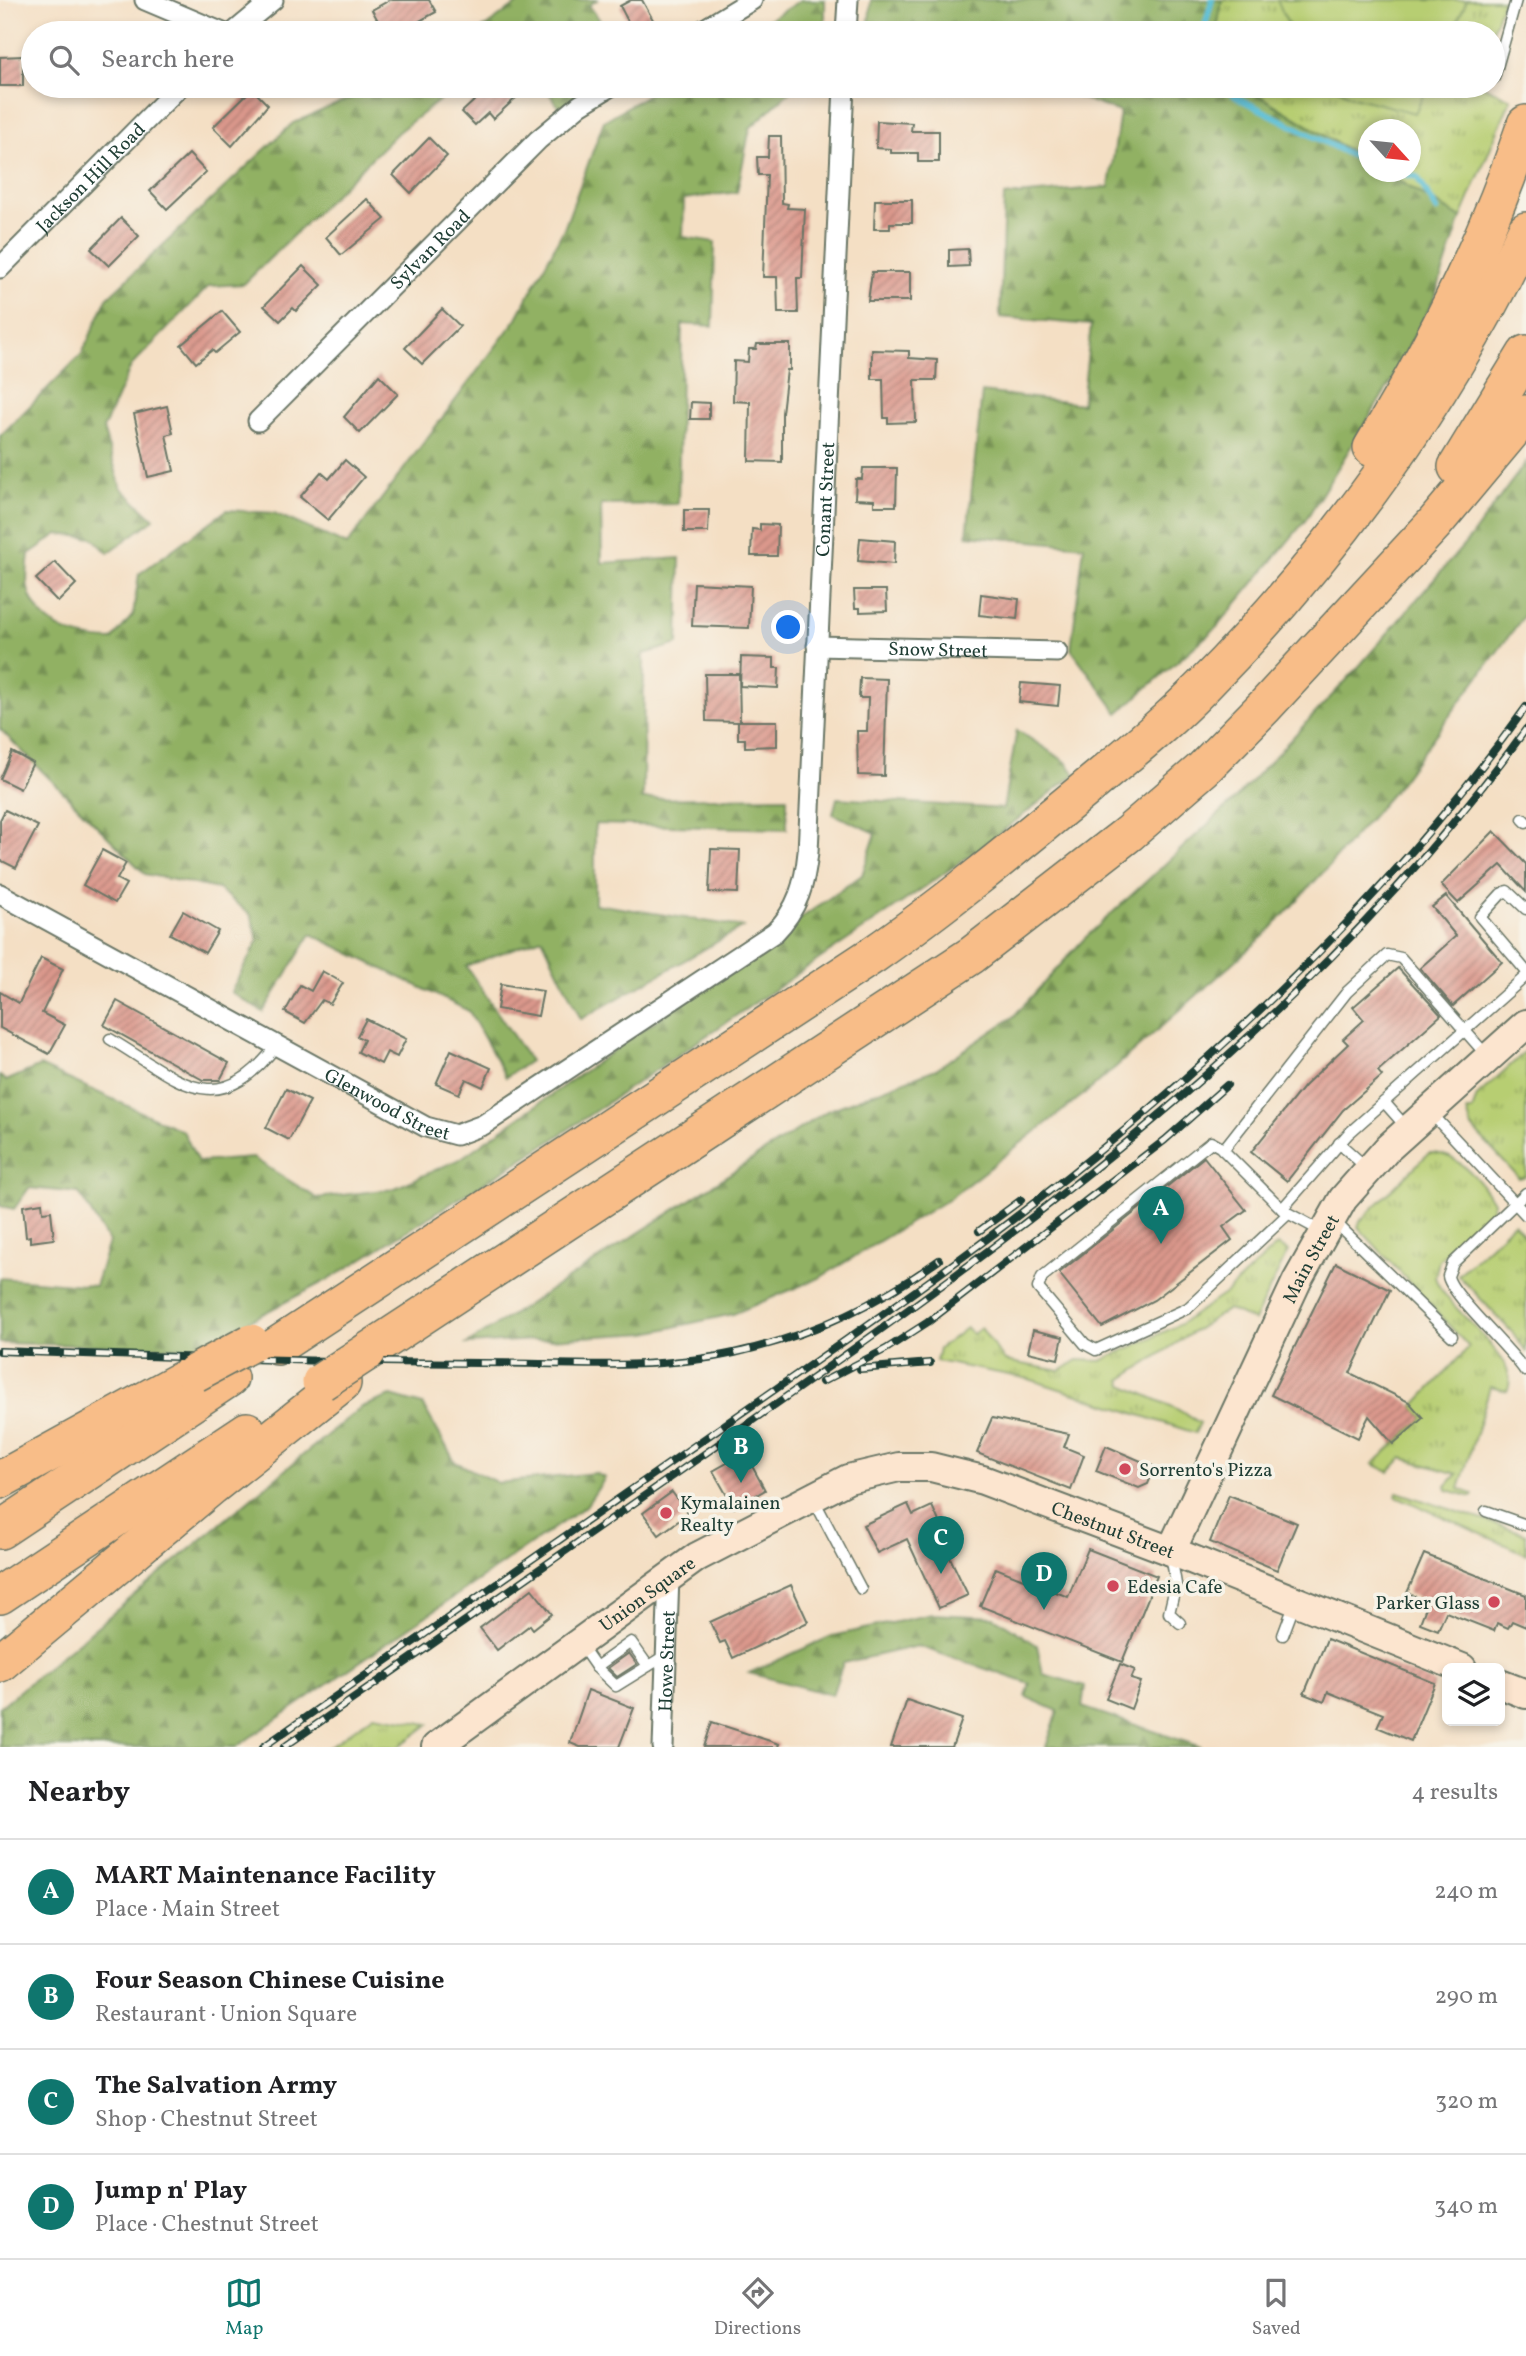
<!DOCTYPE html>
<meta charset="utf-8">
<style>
body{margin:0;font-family:Vollkorn,serif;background:#f6f6f6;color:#202124}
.controls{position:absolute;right:21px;bottom:21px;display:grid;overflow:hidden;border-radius:10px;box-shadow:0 4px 10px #0003}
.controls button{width:63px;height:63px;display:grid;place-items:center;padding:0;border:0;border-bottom:2px solid #e0e0e0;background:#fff;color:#202124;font:35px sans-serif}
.compass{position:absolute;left:1358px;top:119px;width:63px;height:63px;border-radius:50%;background:#fff;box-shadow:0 4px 10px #0003;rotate:117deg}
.you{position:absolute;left:789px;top:628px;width:24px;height:24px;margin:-18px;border:5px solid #fff;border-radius:50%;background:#1a73e8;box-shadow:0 0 0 10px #1a73e833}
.badge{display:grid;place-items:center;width:46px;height:46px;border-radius:50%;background:#0f766e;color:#fff;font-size:23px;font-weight:700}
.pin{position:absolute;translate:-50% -58px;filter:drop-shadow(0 2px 4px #0008)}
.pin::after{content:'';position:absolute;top:37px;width:24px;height:21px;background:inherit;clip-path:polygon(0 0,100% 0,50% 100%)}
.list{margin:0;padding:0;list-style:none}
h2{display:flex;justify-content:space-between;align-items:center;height:91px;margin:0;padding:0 28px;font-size:30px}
h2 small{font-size:23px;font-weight:400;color:#757577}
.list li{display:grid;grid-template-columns:46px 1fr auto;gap:21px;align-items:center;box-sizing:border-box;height:105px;padding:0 28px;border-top:2px solid #e0e0e0}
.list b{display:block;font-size:26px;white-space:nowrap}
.list p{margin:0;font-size:23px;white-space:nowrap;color:#757577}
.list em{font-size:23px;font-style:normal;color:#757577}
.icon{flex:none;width:38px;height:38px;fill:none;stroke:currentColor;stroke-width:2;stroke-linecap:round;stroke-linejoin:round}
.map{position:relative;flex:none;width:1526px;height:1747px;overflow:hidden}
.search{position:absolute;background:#fff;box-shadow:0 4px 10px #0003;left:21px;right:21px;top:21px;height:77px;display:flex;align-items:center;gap:18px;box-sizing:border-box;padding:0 24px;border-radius:38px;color:#757577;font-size:26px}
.sheet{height:511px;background:#fff}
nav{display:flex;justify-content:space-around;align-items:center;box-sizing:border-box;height:98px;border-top:2px solid #e0e0e0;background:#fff;font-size:19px;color:#757577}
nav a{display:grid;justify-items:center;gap:4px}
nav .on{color:#0f766e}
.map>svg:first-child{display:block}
</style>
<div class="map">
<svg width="1526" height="1747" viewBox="0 0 1526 1747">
<defs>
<pattern id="grass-tufts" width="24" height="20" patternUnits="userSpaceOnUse" patternTransform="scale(1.75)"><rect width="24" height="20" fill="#b7ce72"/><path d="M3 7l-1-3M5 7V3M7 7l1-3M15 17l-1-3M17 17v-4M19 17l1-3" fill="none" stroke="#94a85e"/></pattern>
<pattern id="forest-firs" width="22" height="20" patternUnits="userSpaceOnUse" patternTransform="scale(1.75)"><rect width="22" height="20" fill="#91b164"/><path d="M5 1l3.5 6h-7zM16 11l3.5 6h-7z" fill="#769153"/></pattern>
<pattern id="building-hatch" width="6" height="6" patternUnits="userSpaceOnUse" patternTransform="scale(1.75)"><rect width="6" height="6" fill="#db988c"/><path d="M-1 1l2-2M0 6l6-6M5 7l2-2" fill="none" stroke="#b17d73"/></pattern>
</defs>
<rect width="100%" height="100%" fill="#f7f3e8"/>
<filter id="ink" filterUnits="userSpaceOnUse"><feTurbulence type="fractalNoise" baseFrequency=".0143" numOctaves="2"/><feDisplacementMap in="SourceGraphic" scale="14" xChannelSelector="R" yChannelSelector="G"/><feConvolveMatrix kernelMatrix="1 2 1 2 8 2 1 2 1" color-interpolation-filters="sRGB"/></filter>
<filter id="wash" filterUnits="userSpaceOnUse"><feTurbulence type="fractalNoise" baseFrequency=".00686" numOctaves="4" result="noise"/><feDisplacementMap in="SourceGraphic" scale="28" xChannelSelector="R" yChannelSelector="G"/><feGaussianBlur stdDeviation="1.57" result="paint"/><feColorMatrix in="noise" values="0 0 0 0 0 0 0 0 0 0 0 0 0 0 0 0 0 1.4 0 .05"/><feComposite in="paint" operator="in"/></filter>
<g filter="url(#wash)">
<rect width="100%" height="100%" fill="#f4dfc4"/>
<g fill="url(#grass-tufts)" stroke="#6b8653" stroke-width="2">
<path d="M1222 0H1503L1492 33H1216Z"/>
<path d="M1244 86H1484L1511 99 1461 218 1385 172H1410V130H1368V162Z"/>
<path d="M1526 1051V1176L1519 1178 1472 1128 1467 1111H1472L1477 1096Z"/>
<path d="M1429 1153C1456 1151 1480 1179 1493 1202L1492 1210 1439 1260 1435 1277C1444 1309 1525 1359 1507 1391L1490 1387 1459 1489 1473 1494 1472 1497 1447 1490 1446 1486 1457 1474 1402 1458 1389 1472 1373 1464 1423 1418 1413 1407 1469 1347 1358 1227 1360 1221Z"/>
<path d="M1514 1223 1526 1237V1351L1512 1332 1458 1275Z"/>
<path d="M1277 1245 1288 1251 1254 1321 1228 1309 1121 1380 1123 1385 1175 1408 1200 1423 1195 1433 1029 1379 936 1361 939 1349 966 1328 973 1334 981 1328 1005 1361 1060 1371 1078 1360 1101 1361 1179 1325 1226 1293Z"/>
<path d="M1397 1492 1526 1534V1554L1396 1496Z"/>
<path d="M374 1715 429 1724 398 1747H329Z"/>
</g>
<g fill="url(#forest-firs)" stroke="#58774c" stroke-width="2">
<path d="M523 0H597L589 5 609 33H476Z"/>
<path d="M801 0H825V33H747Z"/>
<path d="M871 0H1222L1216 33H901L869 22Z"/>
<path d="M378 86H458L398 132 244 284 209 286 131 366 103 429 121 488 154 519 108 553 93 538 58 534 29 554C28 565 25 582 29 592 41 629 77 639 112 640L133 615 139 574 227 510 274 513 347 545 517 318 564 229 604 121 662 86H796L750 128 737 192 684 199 683 237 715 242 713 326 682 324 678 504 601 505 602 563 680 558 678 644 644 654 643 799 787 797V829L595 824V904L743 927 581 1019 542 938 466 966 530 1061 506 1077 469 1011 311 934 263 1012 231 992 258 941 251 915 218 889 145 874 0 729V436L82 354 107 298 293 123Z"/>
<path d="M544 86H591L560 109Z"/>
<path d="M1047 86H1244L1368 163V172H1382L1461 218 1434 299 1391 382 1305 521 1217 627 1118 713 1071 649 1084 546 967 535 982 392 1082 404 1091 325 1000 317 1004 196 1109 187 1120 112Z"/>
<path d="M1526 462V613L1392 793 1327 868 1267 933 1092 1088 950 1198 819 1278 733 1314 647 1333 467 1344 827 1111 936 1069 1013 1017 1084 939 1232 802 1355 671 1470 538Z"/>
<path d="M1017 730 1066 762 1075 774 985 845 877 920 551 1141 333 1277 198 1348 0 1343V1278L95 1286 109 1242 79 1193 29 1188 14 1209 0 1206V1076L6 1081 40 1066 183 1131 198 1162 253 1158 317 1198 393 1189 460 1159 862 875 876 833 833 814 837 798 1003 809Z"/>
<path d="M391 1396 423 1405 455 1462 498 1483 595 1473 605 1478 586 1506 236 1747H0V1707L332 1431 362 1407Z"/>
<path d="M932 1614 994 1617 1037 1645 1043 1674 1085 1686 1082 1707 1201 1747H1046L1058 1711 1026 1697 1030 1684 918 1646 843 1663 832 1695 749 1673 832 1636Z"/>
</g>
<g fill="#b7ce72" stroke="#6b8653" stroke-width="2">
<path d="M1277 0H1467L1452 33H1292Z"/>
<path d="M1334 86H1428L1415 113 1353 97Z"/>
</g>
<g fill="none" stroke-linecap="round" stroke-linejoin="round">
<g stroke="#58bed6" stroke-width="6">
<path d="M1203 33 1212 0"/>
<path d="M1223 86 1236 97 1368 164"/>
<path d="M1393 172 1417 177 1437 210"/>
</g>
</g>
<g id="blocks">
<g fill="url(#building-hatch)">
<path d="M390 0H429L436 12 398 33H385L372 10Z"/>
<path d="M631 0H642L657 27 645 33H634L620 6Z"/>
<path d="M23 56V86H0V57Z"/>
<path d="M490 86H510L519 95 493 119 488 113 475 125 462 112Z"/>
<path d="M252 89 268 105 232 146 213 127Z"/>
<path d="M877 121 912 123 911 131H939V162H918V153H891V149L876 148Z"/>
<path d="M769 136H781L782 203 788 204 787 208 805 209 802 278H797L798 313H778L777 277H763L767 175H758L757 157H768Z"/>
<path d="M429 138 447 156 411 193 393 175Z"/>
<path d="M189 154 206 172 167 209 150 191Z"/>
<path d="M367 199 385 219 341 255 326 237Z"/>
<path d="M875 200H912V223H890V229H874Z"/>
<path d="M121 218 139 236 109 266 91 249Z"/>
<path d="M968 249 969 266 949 267V250Z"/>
<path d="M303 266 322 285 296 311 293 308 280 321 264 306Z"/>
<path d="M872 272H910V301H868Z"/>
<path d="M442 309 460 326 422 364 405 348Z"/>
<path d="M222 311 240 332 215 353 212 350 196 363 181 345Z"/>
<path d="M757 344H790V370H787L782 413V462L749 461 750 402 733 401 734 361 748 362 749 349H756Z"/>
<path d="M872 350 909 351V358L937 360 936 380H915L916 422 888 423V418H884L883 379H872Z"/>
<path d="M379 375 398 394 360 433 344 417Z"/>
<path d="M691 402 709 403V419H690Z"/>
<path d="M167 406 173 433 166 435 174 471 148 477 134 414Z"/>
<path d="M345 460 364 477 328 520 300 497 321 472 329 479Z"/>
<path d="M863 468H897L896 506H874V500L855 499 856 479H862Z"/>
<path d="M684 510H709L708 532H684Z"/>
<path d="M760 524 778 525 777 556H751L752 529 760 530Z"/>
<path d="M860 538 895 541 894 564 858 561Z"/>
<path d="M55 562 76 584 58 602 36 579Z"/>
<path d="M694 583 751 586 749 628 692 626Z"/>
<path d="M854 590H886L887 611 860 612V608H855Z"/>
<path d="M981 594 1019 599 1017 619 979 615Z"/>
<path d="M741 657 774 658V668H779L778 688 740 686Z"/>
<path d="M705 674H739L740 721H777V746L745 747V739H738V722L706 721Z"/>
<path d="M860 678 887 679 884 776 858 775 857 731H867L868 698H859Z"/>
<path d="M1021 683 1060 686 1058 706 1019 702Z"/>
<path d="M12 752 33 763 20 789 0 779Z"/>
<path d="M5 810 38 826 16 868 0 860V820Z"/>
<path d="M1494 831 1526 864V892L1501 865 1458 903 1441 885Z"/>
<path d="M711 849 740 850 738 893 709 892Z"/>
<path d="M102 850 126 863 117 879 126 884 115 903 83 885Z"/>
<path d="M1446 896 1502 962 1453 1006 1420 968 1456 936 1432 907Z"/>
<path d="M183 911 218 931 205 953 170 934Z"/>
<path d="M41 958 63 969 42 1013 65 1025 49 1054 0 1028V992L19 1003Z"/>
<path d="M1398 968 1441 1015 1378 1071 1382 1076 1343 1110 1287 1181 1251 1152 1304 1086 1348 1044 1343 1039 1364 1020 1353 1007Z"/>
<path d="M322 971 343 983 330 1004 322 1000 305 1023 285 1012 300 985 311 991Z"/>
<path d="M501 984 543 991 538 1016 497 1009Z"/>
<path d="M117 1001 229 1063 220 1080H203L104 1025Z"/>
<path d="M366 1019 406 1039 397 1057 387 1052 381 1064 358 1052 364 1040 357 1036Z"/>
<path d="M451 1050 491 1068 483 1087 466 1079 459 1094 436 1084Z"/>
<path d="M286 1089 310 1101 289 1140 266 1128Z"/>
<path d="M1204 1157 1246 1210 1223 1227 1232 1240 1154 1300 1102 1327 1059 1273Z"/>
<path d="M42 1203 43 1212 51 1211 54 1239 30 1242V1236L26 1237 23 1206Z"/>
<path d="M1336 1263 1390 1290 1350 1373 1409 1402 1423 1418 1393 1444 1369 1416 1358 1438 1271 1395Z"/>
<path d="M1033 1330 1063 1337 1058 1359 1028 1352Z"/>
<path d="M992 1418 1069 1434 1064 1447 1084 1455 1071 1490 977 1453Z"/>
<path d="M1106 1446 1155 1467 1148 1484 1139 1488 1096 1471Z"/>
<path d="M745 1453 765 1490 734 1508 713 1471Z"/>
<path d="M672 1492 688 1514 659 1535 643 1513Z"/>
<path d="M1229 1495 1297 1523 1277 1570 1210 1542Z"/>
<path d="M908 1504 913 1515 932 1506 947 1539 942 1541 968 1595 939 1608 907 1539 877 1553 863 1525Z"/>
<path d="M1088 1549 1157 1576 1122 1662 980 1606 996 1568 1068 1597Z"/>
<path d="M1424 1554 1526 1595V1627L1512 1621 1508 1628 1497 1623 1494 1631 1446 1612 1438 1630 1420 1623 1428 1602 1407 1593Z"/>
<path d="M791 1585 808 1622 733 1658 725 1641 720 1643 710 1622Z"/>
<path d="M532 1589 552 1614 533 1629 530 1625 497 1650 480 1628Z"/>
<path d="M1327 1639 1435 1683 1411 1741 1377 1727 1383 1714 1328 1692 1324 1702 1304 1694Z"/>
<path d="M629 1653 637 1664 617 1677 608 1668Z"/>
<path d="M1120 1664 1135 1670 1131 1679 1141 1682 1131 1709 1106 1699Z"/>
<path d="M588 1690 634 1708 619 1747H580L570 1743Z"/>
<path d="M907 1700 962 1719 952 1747H891Z"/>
<path d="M712 1722 779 1744 778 1747H704Z"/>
</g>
</g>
</g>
<g filter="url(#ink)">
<use href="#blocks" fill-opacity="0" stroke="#6a7666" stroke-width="2"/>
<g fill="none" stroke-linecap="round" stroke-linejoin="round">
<defs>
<g id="lane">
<path d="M1494 78 1516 0"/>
<path d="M1523 819 1526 822"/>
<path d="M1526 909 1507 891 1501 894 1480 917 1526 971"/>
<path d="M110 1039C178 1079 215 1125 277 1045"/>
<path d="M1384 1102 1407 1128"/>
<path d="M1431 1113 1526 1215"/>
<path d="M1339 1143 1367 1168"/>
<path d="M1223 1150 1347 992 1387 955 1401 958 1488 1057"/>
<path d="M1282 1209 1348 1134 1526 976"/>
<path d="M1288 1214 1188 1308 1096 1350 1085 1344 1038 1288 1042 1277 1211 1142 1220 1147 1284 1211 1323 1232"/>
<path d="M1334 1221 1452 1336"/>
<path d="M1525 1371C1511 1349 1450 1294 1448 1276L1453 1263 1526 1193"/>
<path d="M814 1500 861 1589"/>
<path d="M1486 1511 1526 1525"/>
<path d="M1171 1555 1176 1584 1169 1613 1180 1623"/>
<path d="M1283 1635 1295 1603"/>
<path d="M580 1644 596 1667 616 1686 666 1655"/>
<path d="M596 1667 631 1642 648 1666"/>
</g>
<g id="street">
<path d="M145 0 223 33"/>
<path d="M233 33 273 0"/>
<path d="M698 33 752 0"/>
<path d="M846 33 848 0"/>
<path id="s1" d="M0 268 180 86"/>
<path id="s2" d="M258 421 538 140 580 105 611 86"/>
<path id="s3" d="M817 646 1057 652"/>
<path id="s4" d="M0 894 426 1127 456 1135 483 1125 775 932C798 909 805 883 808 852L844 86"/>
<path id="s5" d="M663 1747 669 1576"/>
</g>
<g id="secondary">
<path id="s6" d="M1171 1551 1297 1281 1343 1199 1388 1148 1526 1024"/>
<path d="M1500 1684 1526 1694"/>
<path id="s7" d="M436 1747 697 1557 848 1479 899 1467H931L983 1480 1171 1551 1462 1668"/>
</g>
<g id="highway">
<path d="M1372 448C1434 346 1488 237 1526 124"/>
<path d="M1457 467 1526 354"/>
<path d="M277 1346 873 955C946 904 1014 848 1082 792 1123 758 1165 725 1202 687 1333 555 1446 399 1526 231"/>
<path d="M367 1352 972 955 1128 834 1203 769 1265 706 1434 524 1526 414"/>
<path d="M0 1480 195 1373"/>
<path d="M0 1530 229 1378"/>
<path d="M0 1595 247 1431"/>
<path d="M0 1663 212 1486 342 1383"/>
</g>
</defs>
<use href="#lane" stroke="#6a7666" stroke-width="13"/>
<use href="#street" stroke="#6a7666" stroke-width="23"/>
<use href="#secondary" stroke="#6a7666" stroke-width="32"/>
<use href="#highway" stroke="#6a7666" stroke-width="40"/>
<use href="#lane" stroke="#fff" stroke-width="10"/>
<use href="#street" stroke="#fff" stroke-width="19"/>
<use href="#secondary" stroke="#fce5cf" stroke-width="28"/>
<use href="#highway" stroke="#f8bd88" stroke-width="37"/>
<defs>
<g id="rail">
<path d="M979 1231 1021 1200"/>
<path d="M0 1351C160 1357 320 1362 481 1363 564 1363 652 1371 734 1353 807 1337 878 1304 939 1260"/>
<path d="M860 1369 930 1363"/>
<path d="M822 1382 886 1349 928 1322 1165 1140 1227 1085"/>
<path d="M263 1747C421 1637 579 1526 737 1416 838 1345 942 1275 1039 1199 1222 1057 1391 896 1526 707"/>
<path d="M284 1747C444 1636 604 1524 763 1413 1048 1213 1319 1014 1526 729"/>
</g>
</defs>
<use href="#rail" stroke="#1f3d34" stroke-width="8"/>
<use href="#rail" stroke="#f7f3e8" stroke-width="5" stroke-dasharray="16" stroke-linecap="butt"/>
<defs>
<g id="highway-bridge">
<path d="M195 1373 251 1343"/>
<path d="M321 1382 367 1352"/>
</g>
</defs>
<use href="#highway-bridge" stroke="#6a7666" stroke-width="40" stroke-linecap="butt"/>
<use href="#highway-bridge" stroke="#f8bd88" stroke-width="37"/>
</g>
</g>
<g fill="#d1495b" stroke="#f7f3e8" stroke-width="2.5">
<circle cx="1125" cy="1469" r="7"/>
<circle cx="666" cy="1513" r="7"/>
<circle cx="1113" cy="1586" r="7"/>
<circle cx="1494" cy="1602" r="7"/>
</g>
<g text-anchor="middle" stroke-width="7" stroke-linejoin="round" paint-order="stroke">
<g font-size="19" fill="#1f3d34" stroke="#f7f3e8">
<text dy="7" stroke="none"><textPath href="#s1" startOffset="128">Jackson Hill Road</textPath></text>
<text dy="7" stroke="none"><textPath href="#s2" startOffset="243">Sylvan Road</textPath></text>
<text dy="7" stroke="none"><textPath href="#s4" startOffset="1337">Conant Street</textPath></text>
<text dy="7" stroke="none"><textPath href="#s3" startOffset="121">Snow Street</textPath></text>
<text dy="7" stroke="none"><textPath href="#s4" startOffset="441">Glenwood Street</textPath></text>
<text dy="7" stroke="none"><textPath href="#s6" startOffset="324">Main Street</textPath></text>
<text dy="7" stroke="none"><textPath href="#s7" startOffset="770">Chestnut Street</textPath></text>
<text dy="7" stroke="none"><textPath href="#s7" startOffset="261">Union Square</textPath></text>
<text dy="7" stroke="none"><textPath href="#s5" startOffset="86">Howe Street</textPath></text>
</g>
<g font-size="19" fill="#1f3d34" stroke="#f7f3e8" text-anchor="start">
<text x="1139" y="1476">Sorrento's Pizza</text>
<text x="680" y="1509">Kymalainen<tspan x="680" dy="22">Realty</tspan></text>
<text x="1127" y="1593">Edesia Cafe</text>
<text x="1480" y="1609" text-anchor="end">Parker Glass</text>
</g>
</g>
</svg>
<div class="controls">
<button><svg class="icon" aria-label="layers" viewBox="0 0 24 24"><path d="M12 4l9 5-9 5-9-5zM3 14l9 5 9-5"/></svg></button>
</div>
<svg class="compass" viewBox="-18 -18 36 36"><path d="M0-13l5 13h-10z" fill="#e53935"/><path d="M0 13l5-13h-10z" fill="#757577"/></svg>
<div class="you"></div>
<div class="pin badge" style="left:1161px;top:1244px">A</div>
<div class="pin badge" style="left:741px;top:1483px">B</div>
<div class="pin badge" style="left:941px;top:1574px">C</div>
<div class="pin badge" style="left:1044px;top:1610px">D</div>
<div class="search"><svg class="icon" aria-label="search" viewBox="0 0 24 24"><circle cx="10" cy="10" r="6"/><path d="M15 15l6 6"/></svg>Search here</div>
</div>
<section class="sheet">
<h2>Nearby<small>4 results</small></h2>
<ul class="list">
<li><span class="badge">A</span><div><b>MART Maintenance Facility</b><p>Place · Main Street</p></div><em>240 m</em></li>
<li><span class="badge">B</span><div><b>Four Season Chinese Cuisine</b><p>Restaurant · Union Square</p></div><em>290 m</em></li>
<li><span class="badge">C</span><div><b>The Salvation Army</b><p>Shop · Chestnut Street</p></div><em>320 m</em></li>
<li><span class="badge">D</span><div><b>Jump n' Play</b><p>Place · Chestnut Street</p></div><em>340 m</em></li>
</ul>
</section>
<nav>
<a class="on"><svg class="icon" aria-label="map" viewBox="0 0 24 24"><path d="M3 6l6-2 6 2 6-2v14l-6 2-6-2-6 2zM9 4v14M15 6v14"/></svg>Map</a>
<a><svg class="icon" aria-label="directions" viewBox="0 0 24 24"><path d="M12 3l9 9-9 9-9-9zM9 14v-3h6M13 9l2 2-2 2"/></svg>Directions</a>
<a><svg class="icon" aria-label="saved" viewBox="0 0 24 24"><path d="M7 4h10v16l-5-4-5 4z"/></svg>Saved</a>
</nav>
